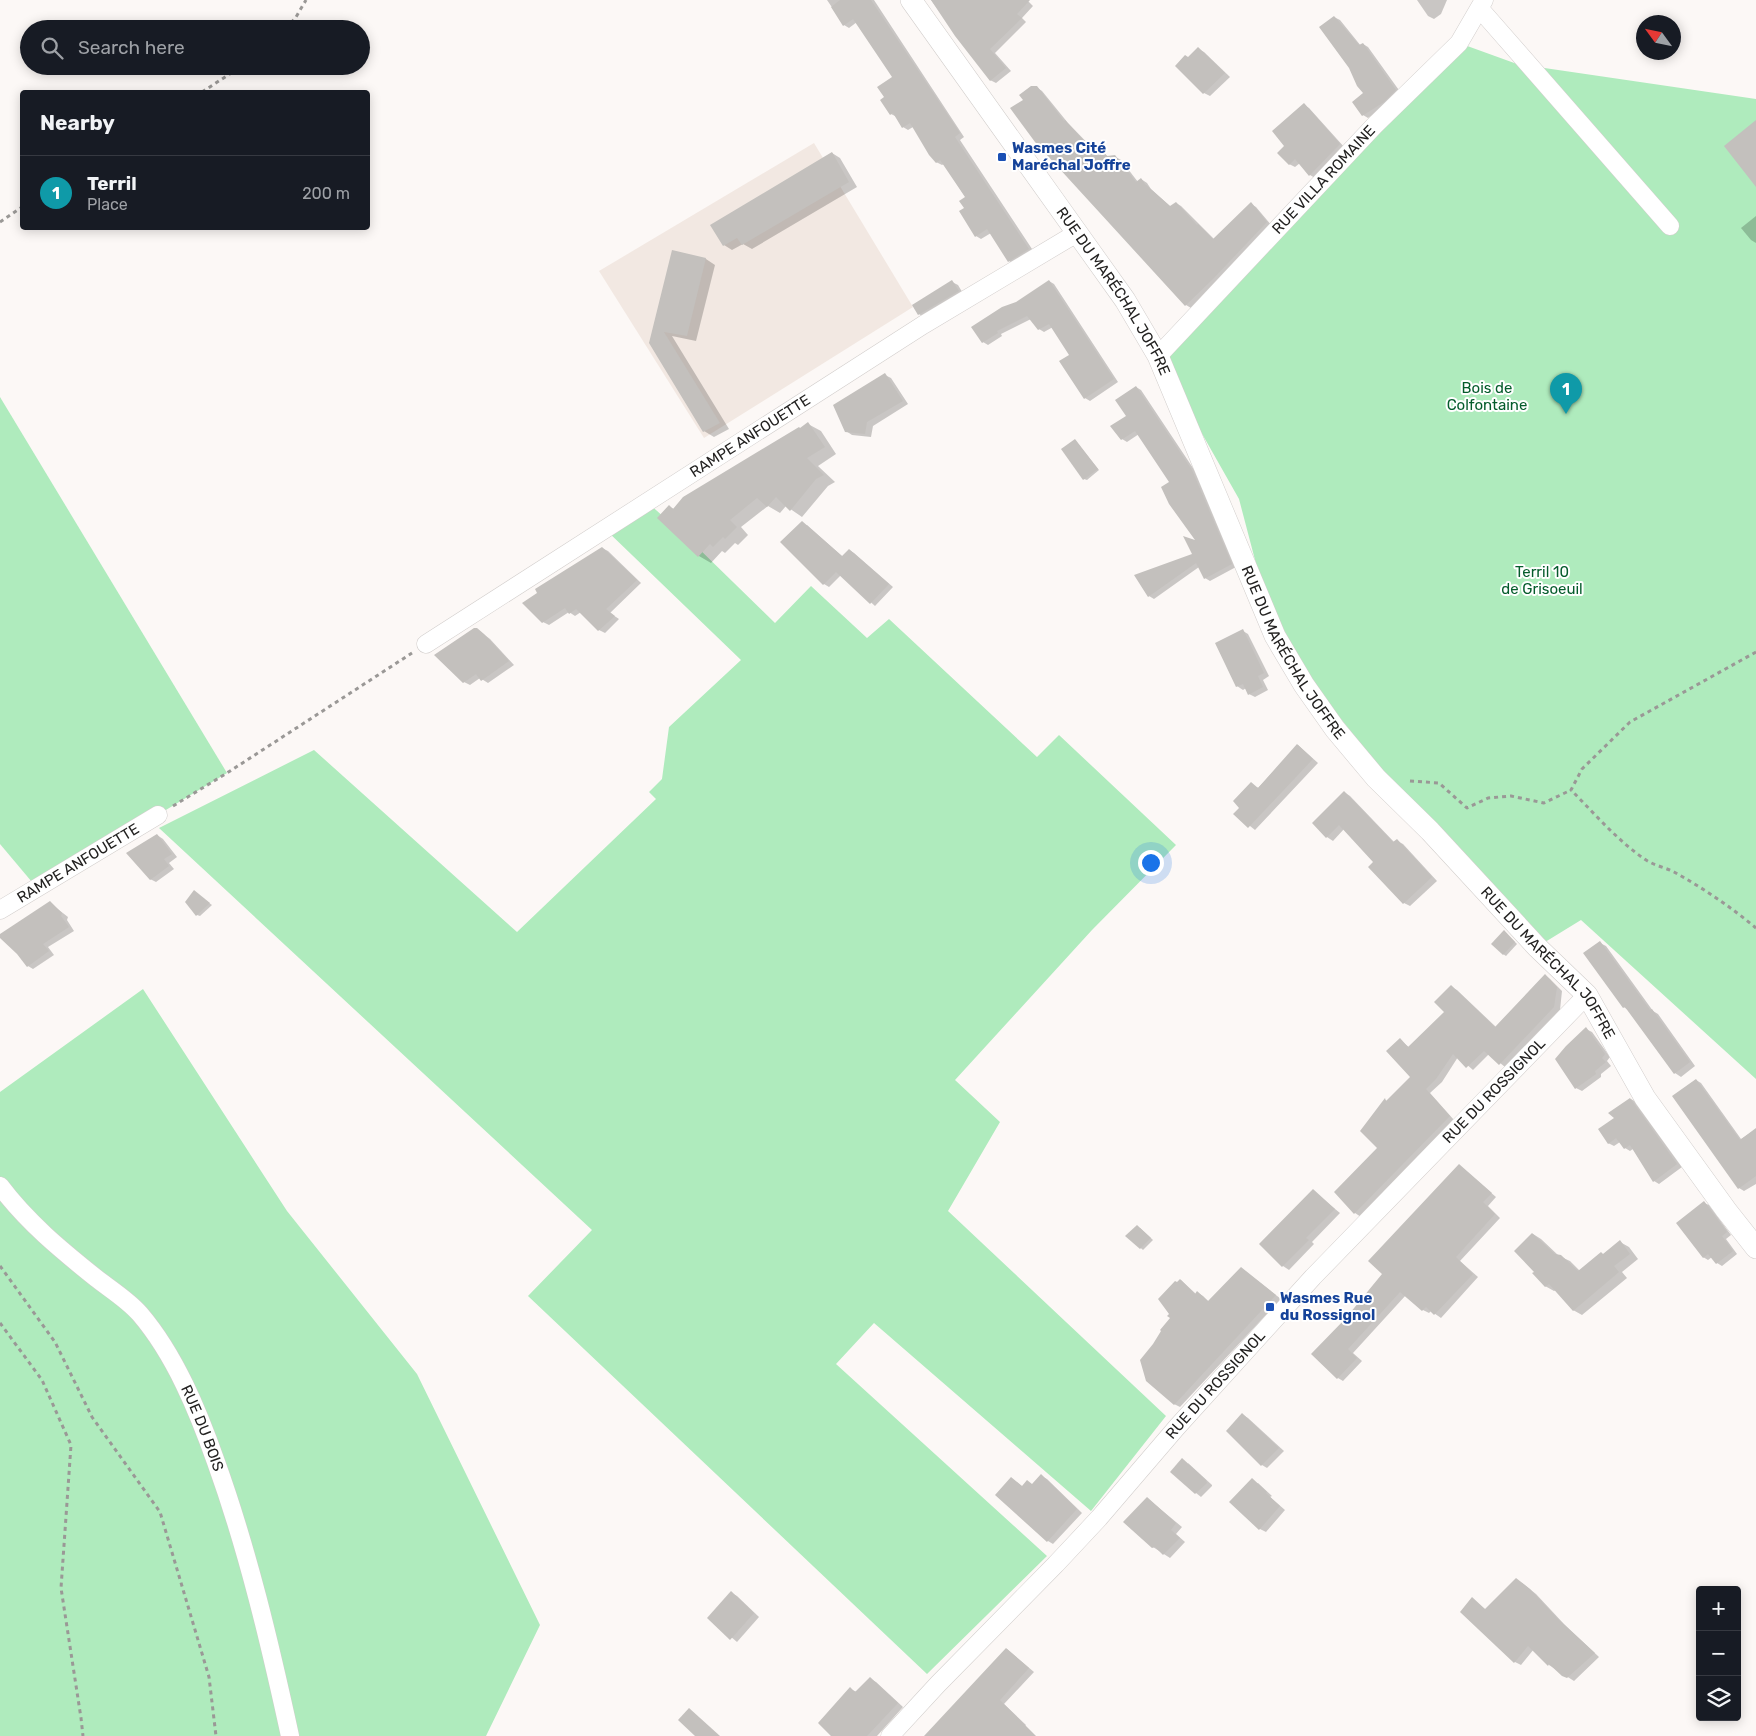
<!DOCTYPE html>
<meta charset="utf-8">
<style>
body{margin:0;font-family:Rubik,sans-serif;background:#20242c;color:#f1f3f6}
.controls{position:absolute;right:15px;bottom:15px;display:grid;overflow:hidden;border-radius:5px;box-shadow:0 2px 12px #0003}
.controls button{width:45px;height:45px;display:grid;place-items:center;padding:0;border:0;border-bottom:1px solid #363941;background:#171b24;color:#f1f3f6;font:25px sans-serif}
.compass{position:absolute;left:1636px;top:15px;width:45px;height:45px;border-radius:50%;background:#171b24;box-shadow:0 2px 12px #0003;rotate:303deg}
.you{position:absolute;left:1150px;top:862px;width:18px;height:18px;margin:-12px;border:4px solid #fff;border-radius:50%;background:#1a73e8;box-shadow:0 0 0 8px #1a73e833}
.badge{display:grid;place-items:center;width:32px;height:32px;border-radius:50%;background:#b45309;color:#fff;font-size:16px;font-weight:700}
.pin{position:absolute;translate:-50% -41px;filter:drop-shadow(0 1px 2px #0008)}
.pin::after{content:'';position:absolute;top:26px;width:18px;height:15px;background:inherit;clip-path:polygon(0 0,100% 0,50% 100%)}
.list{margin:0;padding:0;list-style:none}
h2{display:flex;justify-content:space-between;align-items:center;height:65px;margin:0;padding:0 20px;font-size:21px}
h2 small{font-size:16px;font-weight:400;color:#9ea1a6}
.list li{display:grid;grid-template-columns:32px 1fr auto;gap:15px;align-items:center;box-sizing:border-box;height:75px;padding:0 20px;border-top:1px solid #363941}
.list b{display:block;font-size:19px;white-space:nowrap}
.list p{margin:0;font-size:16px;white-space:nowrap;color:#9ea1a6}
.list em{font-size:16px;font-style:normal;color:#9ea1a6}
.icon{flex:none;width:28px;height:28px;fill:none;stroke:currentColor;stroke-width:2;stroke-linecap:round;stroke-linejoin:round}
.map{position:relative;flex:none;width:1756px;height:1736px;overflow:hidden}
.search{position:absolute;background:#171b24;box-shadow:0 2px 12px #0003;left:20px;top:20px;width:350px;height:55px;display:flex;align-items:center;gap:12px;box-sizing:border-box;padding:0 18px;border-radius:28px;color:#9ea1a6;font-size:19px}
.panel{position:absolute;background:#171b24;box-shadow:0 2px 12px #0003;left:20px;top:90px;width:350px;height:140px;border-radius:5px}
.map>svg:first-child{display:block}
</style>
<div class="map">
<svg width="1756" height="1736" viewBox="0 0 1756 1736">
<rect width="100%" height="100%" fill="#fcf8f6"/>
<path fill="#f2e8e2" d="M814 143 913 307 704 438 599 271Z"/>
<g fill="#afebbd">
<path d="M1459 43 1517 64 1756 99V1079L1581 920 1537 947 1430 831 1275 636 1239 499 1158 356Z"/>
<path d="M0 397 227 773 37 888 0 844Z"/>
<path d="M647 502 693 543 775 623 811 586 867 638 889 619 1037 757 1059 735 1176 845 1092 930 955 1080 1000 1122 948 1211 1166 1416 1091 1511 874 1323 836 1364 1047 1556 927 1674 528 1296 592 1230 159 828 314 750 517 932 656 799 649 792 662 779 669 727 741 660 605 529Z"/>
<path d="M143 989 287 1211 417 1374 540 1625 486 1736H0V1092Z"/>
</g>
<g fill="#0003">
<path d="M827 0H874L964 137 960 140 1034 252 1014 264 1009 261 991 233 981 239 976 236 966 209V198L944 164 942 165 936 162 913 127 908 130 903 127 897 117 891 114 885 98 894 77 857 22 849 28 844 25Z"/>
<path d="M931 0H1027L1033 6 1022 18 1026 22 995 53 1011 71 996 83 990 80Z"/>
<path d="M1417 0H1447L1441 14 1434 19 1428 16Z"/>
<path d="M1334 17 1340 20 1361 46 1363 44 1368 47 1401 93 1389 104 1368 118 1363 115 1365 94Z"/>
<path d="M1198 49 1204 52 1230 77 1210 96 1204 93 1188 58Z"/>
<path d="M1036 87 1042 91 1068 123 1100 156 1103 153 1109 157 1114 156 1121 160 1138 182 1141 179 1147 183 1151 189 1171 207 1176 203 1181 206 1214 239 1251 204 1256 207 1272 226 1191 308 1186 305 1025 100Z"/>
<path d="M1304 105 1309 108 1345 148 1315 178 1310 175 1300 163 1295 167 1289 164 1286 146Z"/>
<path d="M832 153 840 158 857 187 752 249 743 244 732 250 724 245Z"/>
<path d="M1756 216V243L1751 240 1741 228Z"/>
<path d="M673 251 706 259 715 265 696 341 672 336 729 429 714 437 704 431 651 343Z"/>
<path d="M1049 281 1054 284 1118 382 1090 401 1085 398 1061 361 1071 355 1053 327 1044 332 1039 329 1031 319 1001 334 1002 336 988 345 983 342Z"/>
<path d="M952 282 958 285 964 295 925 318 919 314 913 305Z"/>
<path d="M885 375 891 378 908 404 873 426 871 437 852 435 846 431Z"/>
<path d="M1136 387 1141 390 1197 474 1236 567 1210 581 1205 578 1199 567 1154 599 1149 596 1194 555 1198 543 1171 483 1139 434 1127 442 1122 439Z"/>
<path d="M808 424 821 431 836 454 818 466 835 482 828 486 802 517 786 506 780 513 768 506 741 527 748 535 738 545 735 543 725 553 722 551 711 563 699 556 670 507 674 509Z"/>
<path d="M1075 440 1099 470 1087 480 1084 479Z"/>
<path d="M807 525 843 557 849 550 854 553 893 587 875 606 841 575 829 587 824 584 782 542Z"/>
<path d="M602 548 608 551 641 583 610 613 619 619 605 633 599 630 581 612 575 616 569 612 549 625 543 622 539 594Z"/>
<path d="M477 629 490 639 514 665 488 683 480 678 470 685 464 682Z"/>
<path d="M1243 631 1248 634 1269 676 1263 680 1268 690 1255 697 1249 694 1246 688 1243 690 1237 686Z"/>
<path d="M1298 745 1318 763 1255 830 1235 814 1257 787 1258 788Z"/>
<path d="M1344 792 1350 796 1395 843 1397 841 1403 844 1437 881 1410 906 1404 903 1375 862 1344 829 1333 841 1327 837 1313 823Z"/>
<path d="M157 835 163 839 177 857 169 863 174 869 156 882 150 879Z"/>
<path d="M197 894 212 905 200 916 197 915Z"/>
<path d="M50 903 68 917 67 920 74 931 48 947 54 955 33 969 28 966Z"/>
<path d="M1504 931 1517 944 1506 956 1503 954Z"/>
<path d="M1600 943 1606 946 1653 1011 1658 1014 1695 1066 1681 1077 1675 1073 1629 1011 1624 1007Z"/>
<path d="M1545 975 1550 979 1562 991 1560 1010 1505 1067 1489 1054 1473 1070 1458 1057 1442 1082 1430 1093 1454 1120 1361 1217 1355 1213 1336 1192 1378 1148 1385 1100 1387 1101 1412 1077 1400 1040 1410 1048 1446 1012 1451 987 1457 990 1496 1027Z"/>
<path d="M1586 1029 1592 1032 1610 1057 1607 1061 1611 1066 1601 1074V1077L1582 1091 1576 1088Z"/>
<path d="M1696 1080 1701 1083 1741 1139 1756 1129V1184L1744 1191 1739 1188 1674 1097Z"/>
<path d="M1631 1099 1636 1102 1682 1167 1659 1184 1654 1181 1633 1149 1630 1151 1625 1148 1620 1142 1614 1146 1608 1143Z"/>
<path d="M1460 1166 1496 1197 1488 1206 1500 1218 1460 1261 1478 1277 1441 1318 1431 1311 1429 1313 1423 1310 1406 1295 1353 1353 1362 1361 1343 1381 1338 1378 1346 1320 1384 1274Z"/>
<path d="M1313 1191 1340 1213 1312 1242 1314 1244 1289 1270 1283 1266 1261 1244Z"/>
<path d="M1704 1203 1709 1205 1731 1235 1726 1239 1737 1254 1722 1266 1717 1263 1712 1257 1708 1260 1703 1257Z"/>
<path d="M1140 1228 1153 1240 1143 1250 1127 1236Z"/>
<path d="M1533 1234 1541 1239 1559 1256 1570 1261 1580 1271 1620 1242 1629 1247 1638 1259 1622 1272 1627 1278 1582 1315 1573 1310 1556 1290 1554 1291 1545 1286Z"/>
<path d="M1241 1268 1281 1299 1180 1407 1174 1404 1154 1344 1172 1318 1181 1280 1196 1294 1198 1293 1203 1296 1209 1302Z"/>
<path d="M1243 1415 1248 1418 1284 1451 1267 1468 1262 1465Z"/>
<path d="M1188 1463 1212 1485V1486L1201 1497 1196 1493Z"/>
<path d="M1041 1476 1047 1479 1082 1513 1053 1544 1048 1541 1011 1478 1023 1487 1033 1485Z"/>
<path d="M1258 1483 1272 1496 1270 1497 1285 1510 1266 1532 1260 1529 1231 1502Z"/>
<path d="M1147 1498 1182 1527 1176 1534 1185 1542 1170 1558 1153 1547Z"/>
<path d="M1522 1583 1536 1594 1564 1624 1599 1657 1574 1681 1549 1665 1534 1649 1521 1665 1515 1662 1462 1612 1472 1599 1486 1610Z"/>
<path d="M731 1593 737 1596 759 1617 737 1642 709 1618Z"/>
<path d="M1007 1649 1034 1672 1004 1704 1026 1725 1016 1736H928Z"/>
<path d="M870 1679 876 1682 903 1707 877 1736H833L850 1689 857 1692Z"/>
</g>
<g fill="#c3c0bd">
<path d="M840 0H871L960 133 955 137 1029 249 1008 262 987 229 975 237 959 211 964 208 959 201 965 197 940 160 936 163 929 155 910 123 902 128 893 113 890 115 880 100 884 97 877 87 892 77 853 19 843 26 831 7Z"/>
<path d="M931 0H1030L1017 14 1022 18 990 49 1006 68 990 81 955 36Z"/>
<path d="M1334 16 1359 45 1363 43 1396 90 1384 102 1362 116 1352 102 1363 93 1357 86 1349 68 1319 27Z"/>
<path d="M1198 47 1225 73 1203 94 1175 66 1185 55 1188 57Z"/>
<path d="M1031 86H1037L1064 121 1065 120 1098 156 1103 151 1107 156 1115 155 1136 182 1141 178 1145 184 1170 206 1176 202 1197 225 1198 224 1213 239 1251 202 1267 222 1213 279 1185 306 1035 142 1010 108 1023 100 1019 95Z"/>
<path d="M1304 103 1340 144 1309 176 1295 159 1289 165 1277 153 1284 146 1272 131Z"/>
<path d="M1756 120V187L1724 146Z"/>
<path d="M832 152 849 182 742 245 737 238 723 246 710 225Z"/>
<path d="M672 250 706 258 687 336 664 332 720 423 703 432 649 343Z"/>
<path d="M952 280 959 291 918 315 912 305Z"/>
<path d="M1049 280 1114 379 1084 399 1059 361 1069 355 1049 324 1038 330 1027 316 997 331 998 333 982 343 971 327 1002 307 1016 302Z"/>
<path d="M885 373 903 401 867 422 865 434 845 432 833 405Z"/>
<path d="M1136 386 1192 470 1232 564 1204 579 1196 563 1148 597 1134 575 1192 554 1183 536 1195 540 1169 504 1161 487 1169 482 1135 431 1121 440 1110 426 1126 416 1115 400Z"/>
<path d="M808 422 825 447 807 458 824 475 816 479 790 511 776 497 767 507 757 498 730 520 737 527 725 539 723 537 713 547 710 544 698 557 657 518 669 505 673 509 683 497 799 427 800 428Z"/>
<path d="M1075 439 1098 469 1083 480 1061 449Z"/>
<path d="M802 521 842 556 849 549 889 584 870 604 836 572 823 585 780 542Z"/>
<path d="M602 547 637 580 606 609 615 616 598 631 576 609 569 614 565 608 542 623 522 603 537 593 535 589Z"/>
<path d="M474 628H477L484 634 509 661 481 681 476 674 463 683 434 655Z"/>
<path d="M1243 629 1264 673 1258 676 1263 687 1248 695 1243 684 1236 687 1215 643Z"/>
<path d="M1297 744 1313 759 1248 828 1233 814 1239 808 1233 801 1251 782 1258 788Z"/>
<path d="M1344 791 1393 842 1397 839 1432 877 1403 904 1368 867 1373 862 1339 825 1326 838 1312 823Z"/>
<path d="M157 834 172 854 164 859 169 866 150 880 126 853Z"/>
<path d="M194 890 210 903 196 916 185 902Z"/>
<path d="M50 901 62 913 61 916 69 927 43 944 49 951 27 967 17 954 0 938V934Z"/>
<path d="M1504 930 1515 942 1503 955 1491 944Z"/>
<path d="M1600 941 1650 1010 1652 1009 1690 1062 1674 1074 1625 1007 1623 1008 1583 953Z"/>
<path d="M1545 974 1557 987 1554 1007 1499 1065 1484 1051 1466 1068 1453 1054 1436 1079 1426 1089 1450 1116 1354 1214 1334 1192 1377 1148 1360 1131 1385 1098 1386 1101 1410 1077 1386 1051 1400 1038 1408 1047 1444 1012 1434 1002 1451 985 1495 1027Z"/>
<path d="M1586 1027 1605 1054 1602 1058 1606 1062 1595 1071 1596 1074 1575 1089 1555 1059 1566 1046Z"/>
<path d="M1696 1079 1740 1140 1756 1128V1176L1738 1189 1672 1096Z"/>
<path d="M1630 1098 1677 1164 1653 1182 1630 1145 1624 1149 1616 1138 1608 1144 1598 1129 1614 1118 1608 1113Z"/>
<path d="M1459 1164 1492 1193 1483 1202 1495 1214 1456 1257 1473 1274 1434 1315 1426 1307 1422 1311 1400 1292 1348 1349 1357 1358 1337 1379 1311 1354 1345 1319 1382 1274 1368 1261Z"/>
<path d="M1313 1189 1335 1209 1306 1238 1309 1240 1282 1267 1259 1244Z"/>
<path d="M1704 1201 1727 1232 1722 1236 1733 1251 1716 1264 1708 1254 1703 1258 1676 1223Z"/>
<path d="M1137 1225 1151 1238 1140 1249 1125 1236Z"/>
<path d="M1532 1233 1555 1254 1561 1255 1578 1271 1601 1252 1603 1254 1620 1240 1630 1254 1614 1266 1619 1272 1573 1311 1549 1284 1545 1287 1532 1273 1534 1272 1514 1251Z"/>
<path d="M1241 1267 1276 1295 1174 1405 1146 1381 1140 1360 1153 1344 1161 1331 1160 1330 1170 1318 1167 1316 1169 1314 1158 1299 1175 1281 1177 1282 1180 1279 1195 1294 1197 1291 1208 1301Z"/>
<path d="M1242 1413 1279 1448 1261 1466 1226 1431Z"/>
<path d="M1182 1458 1206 1480 1207 1483 1195 1494 1170 1472Z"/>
<path d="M1041 1474 1077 1509 1047 1542 995 1495 1011 1477 1022 1486 1027 1480 1032 1484Z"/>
<path d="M1252 1478 1267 1492 1266 1493 1280 1506 1259 1530 1229 1502Z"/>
<path d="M1147 1497 1176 1523 1171 1530 1180 1538 1163 1555 1155 1547 1152 1548 1123 1522Z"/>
<path d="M1516 1578 1530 1589 1558 1619 1595 1653 1567 1678 1562 1676 1549 1664 1548 1666 1528 1646 1514 1663 1460 1612 1472 1597 1485 1609Z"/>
<path d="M731 1591 754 1613 730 1640 707 1618Z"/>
<path d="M1006 1648 1029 1668 1000 1700 1036 1736H924Z"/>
<path d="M870 1677 898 1703 867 1736H831L818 1723 850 1687 855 1692Z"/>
<path d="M689 1708 720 1736H695L678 1720Z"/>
</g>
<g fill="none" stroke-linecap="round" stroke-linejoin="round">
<defs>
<g id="minor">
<path d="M1480 9 1670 226"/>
<path id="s1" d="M1158 356 1374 126 1459 43 1484 0"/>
<path id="s2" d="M426 644 923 325 1077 233"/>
<path id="s3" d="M0 910 158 815"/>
<path id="s4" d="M0 1186C27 1222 61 1250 96 1278 110 1289 128 1300 140 1314 175 1355 198 1411 216 1462 248 1551 270 1644 290 1736"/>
<path id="s5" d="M890 1736 938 1684 1056 1564 1099 1518 1177 1427 1313 1277 1587 995"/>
</g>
<g id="tertiary">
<path id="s6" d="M911 0 1125 300 1158 356 1275 636 1304 685 1335 729 1376 778 1430 831 1537 947 1587 995 1645 1098 1726 1210 1756 1248"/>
</g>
</defs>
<use href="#minor" stroke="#d2cecc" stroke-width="19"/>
<use href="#tertiary" stroke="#d2cecc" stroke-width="22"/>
<g stroke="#9a9896" stroke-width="3" stroke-dasharray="4 4" stroke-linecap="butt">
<path d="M286 29 296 17 306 0"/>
<path d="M202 92 242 66"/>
<path d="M0 222 22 207"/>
<path d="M1756 652 1630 722 1582 769 1571 790C1594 813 1616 839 1643 858 1652 865 1664 867 1674 872 1703 888 1731 907 1756 928"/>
<path d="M1410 781 1439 783 1467 808 1488 798 1511 796 1544 803 1571 790"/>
<path d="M173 806 227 773 412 653"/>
<path d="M0 1266 55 1342 92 1417 160 1512 209 1677 216 1736"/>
<path d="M0 1323 42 1380 71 1445 61 1588 81 1718 83 1736"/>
</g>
<use href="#minor" stroke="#fff" stroke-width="18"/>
<use href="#tertiary" stroke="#fff" stroke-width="21"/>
</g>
<g fill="#1a4fb4" stroke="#fff" stroke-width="2">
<rect x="997" y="152" width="10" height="10" rx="2.5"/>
<rect x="1265" y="1302" width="10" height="10" rx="2.5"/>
</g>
<g text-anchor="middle" stroke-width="4" stroke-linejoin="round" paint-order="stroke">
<g font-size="15" font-weight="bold" fill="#164399" stroke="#fff" text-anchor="start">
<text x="1012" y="153">Wasmes Cité<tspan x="1012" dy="17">Maréchal Joffre</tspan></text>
<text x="1280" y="1303">Wasmes Rue<tspan x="1280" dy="17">du Rossignol</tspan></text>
</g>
<g font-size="15" fill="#232221" stroke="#fff">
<text dy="5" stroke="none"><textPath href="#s1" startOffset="242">RUE VILLA ROMAINE</textPath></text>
<text dy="5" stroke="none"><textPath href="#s6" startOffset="355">RUE DU MARÉCHAL JOFFRE</textPath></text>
<text dy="5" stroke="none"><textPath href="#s2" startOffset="385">RAMPE ANFOUETTE</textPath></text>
<text dy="5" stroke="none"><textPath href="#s6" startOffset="760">RUE DU MARÉCHAL JOFFRE</textPath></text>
<text dy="5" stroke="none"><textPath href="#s3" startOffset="91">RAMPE ANFOUETTE</textPath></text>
<text dy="5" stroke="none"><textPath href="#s6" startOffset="1165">RUE DU MARÉCHAL JOFFRE</textPath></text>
<text dy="5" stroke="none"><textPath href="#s5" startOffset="884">RUE DU ROSSIGNOL</textPath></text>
<text dy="5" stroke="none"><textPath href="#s5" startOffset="479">RUE DU ROSSIGNOL</textPath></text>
<text dy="5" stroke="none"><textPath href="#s4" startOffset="321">RUE DU BOIS</textPath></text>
</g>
<g font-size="15" fill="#055c2c" stroke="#fff">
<text x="1487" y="393">Bois de<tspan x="1487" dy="17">Colfontaine</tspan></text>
<text x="1542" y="577">Terril 10<tspan x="1542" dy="17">de Grisoeuil</tspan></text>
</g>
</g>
</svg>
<div class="controls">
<button>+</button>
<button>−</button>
<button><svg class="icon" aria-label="layers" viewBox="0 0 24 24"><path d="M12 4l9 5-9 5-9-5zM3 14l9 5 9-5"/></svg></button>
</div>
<svg class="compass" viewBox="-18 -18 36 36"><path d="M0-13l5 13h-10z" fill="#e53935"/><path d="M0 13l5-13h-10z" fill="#9ea1a6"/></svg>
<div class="you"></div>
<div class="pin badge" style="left:1566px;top:414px;background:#0f9aa8">1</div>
<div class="search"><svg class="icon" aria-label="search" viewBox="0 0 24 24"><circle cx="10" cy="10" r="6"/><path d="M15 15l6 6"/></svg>Search here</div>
<section class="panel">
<h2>Nearby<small></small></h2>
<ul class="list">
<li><span class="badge" style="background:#0f9aa8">1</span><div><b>Terril</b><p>Place</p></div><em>200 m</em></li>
</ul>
</section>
</div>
